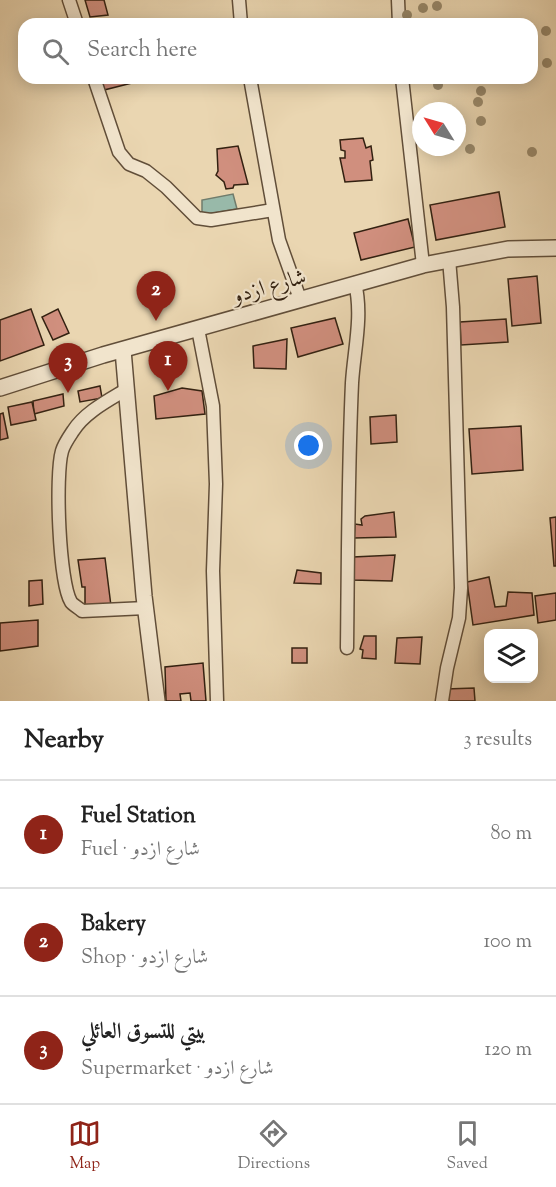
<!DOCTYPE html>
<meta charset="utf-8">
<style>
body{margin:0;font-family:"Sorts Mill Goudy",Amiri,serif;background:#f2f2f2;color:#222}
.controls{position:absolute;right:18px;bottom:18px;display:grid;overflow:hidden;border-radius:12px;box-shadow:0 3px 15px #0003}
.controls button{width:54px;height:54px;display:grid;place-items:center;padding:0;border:0;border-bottom:2px solid #e0e0e0;background:#fff;color:#222;font:30px sans-serif}
.compass{position:absolute;left:412px;top:102px;width:54px;height:54px;border-radius:50%;background:#fff;box-shadow:0 3px 15px #0003;rotate:307deg}
.you{position:absolute;left:309px;top:446px;width:21px;height:21px;margin:-15px;border:4px solid #fff;border-radius:50%;background:#1a73e8;box-shadow:0 0 0 9px #1a73e833}
.badge{display:grid;place-items:center;width:39px;height:39px;border-radius:50%;background:#8f2418;color:#fff;font-size:20px;font-weight:700}
.pin{position:absolute;translate:-50% -50px;filter:drop-shadow(0 2px 3px #0008)}
.pin::after{content:'';position:absolute;top:32px;width:21px;height:18px;background:inherit;clip-path:polygon(0 0,100% 0,50% 100%)}
.list{margin:0;padding:0;list-style:none}
h2{display:flex;justify-content:space-between;align-items:center;height:78px;margin:0;padding:0 24px;font-size:26px}
h2 small{font-size:20px;font-weight:400;color:#767676}
.list li{display:grid;grid-template-columns:39px 1fr auto;gap:18px;align-items:center;box-sizing:border-box;height:108px;padding:0 24px;border-top:2px solid #e0e0e0}
.list b{display:block;font-size:22px;white-space:nowrap}
.list p{margin:0;font-size:20px;white-space:nowrap;color:#767676}
.list em{font-size:20px;font-style:normal;color:#767676}
.icon{flex:none;width:33px;height:33px;fill:none;stroke:currentColor;stroke-width:2;stroke-linecap:round;stroke-linejoin:round}
.map{position:relative;flex:none;width:556px;height:701px;overflow:hidden}
.search{position:absolute;background:#fff;box-shadow:0 3px 15px #0003;left:18px;right:18px;top:18px;height:66px;display:flex;align-items:center;gap:15px;box-sizing:border-box;padding:0 21px;border-radius:18px;color:#767676;font-size:22px}
.sheet{height:402px;background:#fff}
nav{display:flex;justify-content:space-around;align-items:center;box-sizing:border-box;height:84px;border-top:2px solid #e0e0e0;background:#fff;font-size:16px;color:#767676}
nav a{display:grid;justify-items:center;gap:3px}
nav .on{color:#8f2418}
.map>svg:first-child{display:block}
</style>
<div class="map">
<svg width="556" height="701" viewBox="0 0 556 701">
<rect width="100%" height="100%" fill="#ead6b1"/>
<filter id="stains"><feTurbulence type="fractalNoise" baseFrequency=".00333" numOctaves="4"/><feColorMatrix values="0 0 0 0 .2 0 0 0 0 .09 0 0 0 0 .02 0 0 0 .5 -.17"/></filter>
<radialGradient id="worn" r=".72"><stop offset=".6" stop-color="#630" stop-opacity="0"/><stop offset="1" stop-color="#630" stop-opacity=".3"/></radialGradient>
<path fill="#98b9a9" stroke="#707c6c" stroke-width="1.5" d="M233 194 237 209 202 215V200Z"/>
<g fill="#d08f7e" stroke="#332111" stroke-width="1.5">
<path d="M85 0H104L108 15 90 17Z"/>
<path d="M101 78H139L140 81 104 90Z"/>
<path d="M363 138 366 148 371 146 373 160 370 161 372 180 345 182 340 158H345V151L341 150 340 140Z"/>
<path d="M238 146 248 184 234 185 233 188 226 189 224 182 216 175 218 171 217 149Z"/>
<path d="M499 192 505 227 436 240 430 205Z"/>
<path d="M408 219 415 247 361 260 354 233Z"/>
<path d="M537 276 541 323 512 326 508 279Z"/>
<path d="M31 309 44 345 0 361V320Z"/>
<path d="M58 309 69 333 53 340 42 317Z"/>
<path d="M335 318 343 344 298 357 291 328Z"/>
<path d="M506 319 508 342 461 345 460 322Z"/>
<path d="M287 339 286 369 254 368 253 346Z"/>
<path d="M100 386 102 398 80 402 78 391Z"/>
<path d="M182 388 202 391 205 414 156 419 154 396Z"/>
<path d="M63 394 64 406 34 414 33 401Z"/>
<path d="M32 402 36 420 11 425 8 407Z"/>
<path d="M3 413 8 438 0 440V414Z"/>
<path d="M396 415 397 442 371 444 370 417Z"/>
<path d="M521 426 523 470 472 474 469 429Z"/>
<path d="M394 512 396 537 354 538 355 524 362 525 361 519 365 516Z"/>
<path d="M556 517V566H554L550 518Z"/>
<path d="M395 555 392 581 352 580 353 557Z"/>
<path d="M105 558 111 606 85 607V587H82L78 560Z"/>
<path d="M297 570 321 573V584L294 583Z"/>
<path d="M489 577 495 607 506 606 508 592 532 593 534 615 473 625 467 582Z"/>
<path d="M42 580 43 604 29 606V581Z"/>
<path d="M556 593V620L538 623 535 596Z"/>
<path d="M38 620V646L0 651V623Z"/>
<path d="M364 636H376V659L362 658 363 650 360 649Z"/>
<path d="M422 637 420 664 395 663 397 638Z"/>
<rect x="292" y="648" width="15" height="15"/>
<path d="M203 663 206 701H191L190 693 180 694 181 701H166L165 667Z"/>
<path d="M474 688 475 701H446V689Z"/>
</g>
<g fill="none" stroke-linecap="round" stroke-linejoin="round">
<defs>
<g id="minor">
<path d="M69 0 77 24"/>
<path d="M239 0 241 24"/>
<path d="M398 0 399 24"/>
<path d="M94 78 119 152 129 164 146 171 166 187 197 218 211 220 273 210"/>
<path d="M250 78 279 240 300 299"/>
<path d="M402 78 423 265"/>
<path d="M198 329 213 406 216 484 213 571 217 701"/>
<path d="M127 389C109 400 85 412 73 431 69 437 64 444 62 451 55 475 59 582 71 602 73 605 79 608 82 611L146 608"/>
<path d="M347 648C348 560 348 471 352 383 354 350 363 316 355 283"/>
<path d="M442 701 447 668 459 618 461 588 453 307 449 259"/>
</g>
<g id="tertiary">
<path d="M123 350 144 596 157 701"/>
<path d="M0 388 103 355 423 265 508 249 556 248"/>
</g>
</defs>
<use href="#minor" stroke="#614e39" stroke-width="15"/>
<use href="#tertiary" stroke="#614e39" stroke-width="18"/>
<use href="#minor" stroke="#f1e4cc" stroke-width="12"/>
<use href="#tertiary" stroke="#f1e4cc" stroke-width="15"/>
</g>
<g fill="#98886a">
<circle cx="437" cy="6" r="5"/>
<circle cx="423" cy="8" r="5"/>
<circle cx="407" cy="15" r="5"/>
<circle cx="546" cy="31" r="5"/>
<circle cx="547" cy="63" r="5"/>
<circle cx="438" cy="85" r="5"/>
<circle cx="481" cy="91" r="5"/>
<circle cx="478" cy="102" r="5"/>
<circle cx="481" cy="121" r="5"/>
<circle cx="470" cy="149" r="5"/>
<circle cx="532" cy="152" r="5"/>
</g>
<g text-anchor="middle" stroke-width="4.5" stroke-linejoin="round" paint-order="stroke">
<g font-size="22" fill="#332111" stroke="#f1e4cc">
<text transform="translate(269 285) rotate(-16)" y="8">شارع ازدو</text>
</g>
</g>
<rect width="100%" height="100%" filter="url(#stains)"/>
<rect width="100%" height="100%" fill="url(#worn)"/>
</svg>
<div class="controls">
<button><svg class="icon" aria-label="layers" viewBox="0 0 24 24"><path d="M12 4l9 5-9 5-9-5zM3 14l9 5 9-5"/></svg></button>
</div>
<svg class="compass" viewBox="-18 -18 36 36"><path d="M0-13l5 13h-10z" fill="#e53935"/><path d="M0 13l5-13h-10z" fill="#767676"/></svg>
<div class="you"></div>
<div class="pin badge" style="left:168px;top:391px">1</div>
<div class="pin badge" style="left:156px;top:321px">2</div>
<div class="pin badge" style="left:68px;top:393px">3</div>
<div class="search"><svg class="icon" aria-label="search" viewBox="0 0 24 24"><circle cx="10" cy="10" r="6"/><path d="M15 15l6 6"/></svg>Search here</div>
</div>
<section class="sheet">
<h2>Nearby<small>3 results</small></h2>
<ul class="list">
<li><span class="badge">1</span><div><b>Fuel Station</b><p>Fuel · شارع ازدو</p></div><em>80 m</em></li>
<li><span class="badge">2</span><div><b>Bakery</b><p>Shop · شارع ازدو</p></div><em>100 m</em></li>
<li><span class="badge">3</span><div><b>بيتي للتسوق العائلي</b><p>Supermarket · شارع ازدو</p></div><em>120 m</em></li>
</ul>
</section>
<nav>
<a class="on"><svg class="icon" aria-label="map" viewBox="0 0 24 24"><path d="M3 6l6-2 6 2 6-2v14l-6 2-6-2-6 2zM9 4v14M15 6v14"/></svg>Map</a>
<a><svg class="icon" aria-label="directions" viewBox="0 0 24 24"><path d="M12 3l9 9-9 9-9-9zM9 14v-3h6M13 9l2 2-2 2"/></svg>Directions</a>
<a><svg class="icon" aria-label="saved" viewBox="0 0 24 24"><path d="M7 4h10v16l-5-4-5 4z"/></svg>Saved</a>
</nav>
